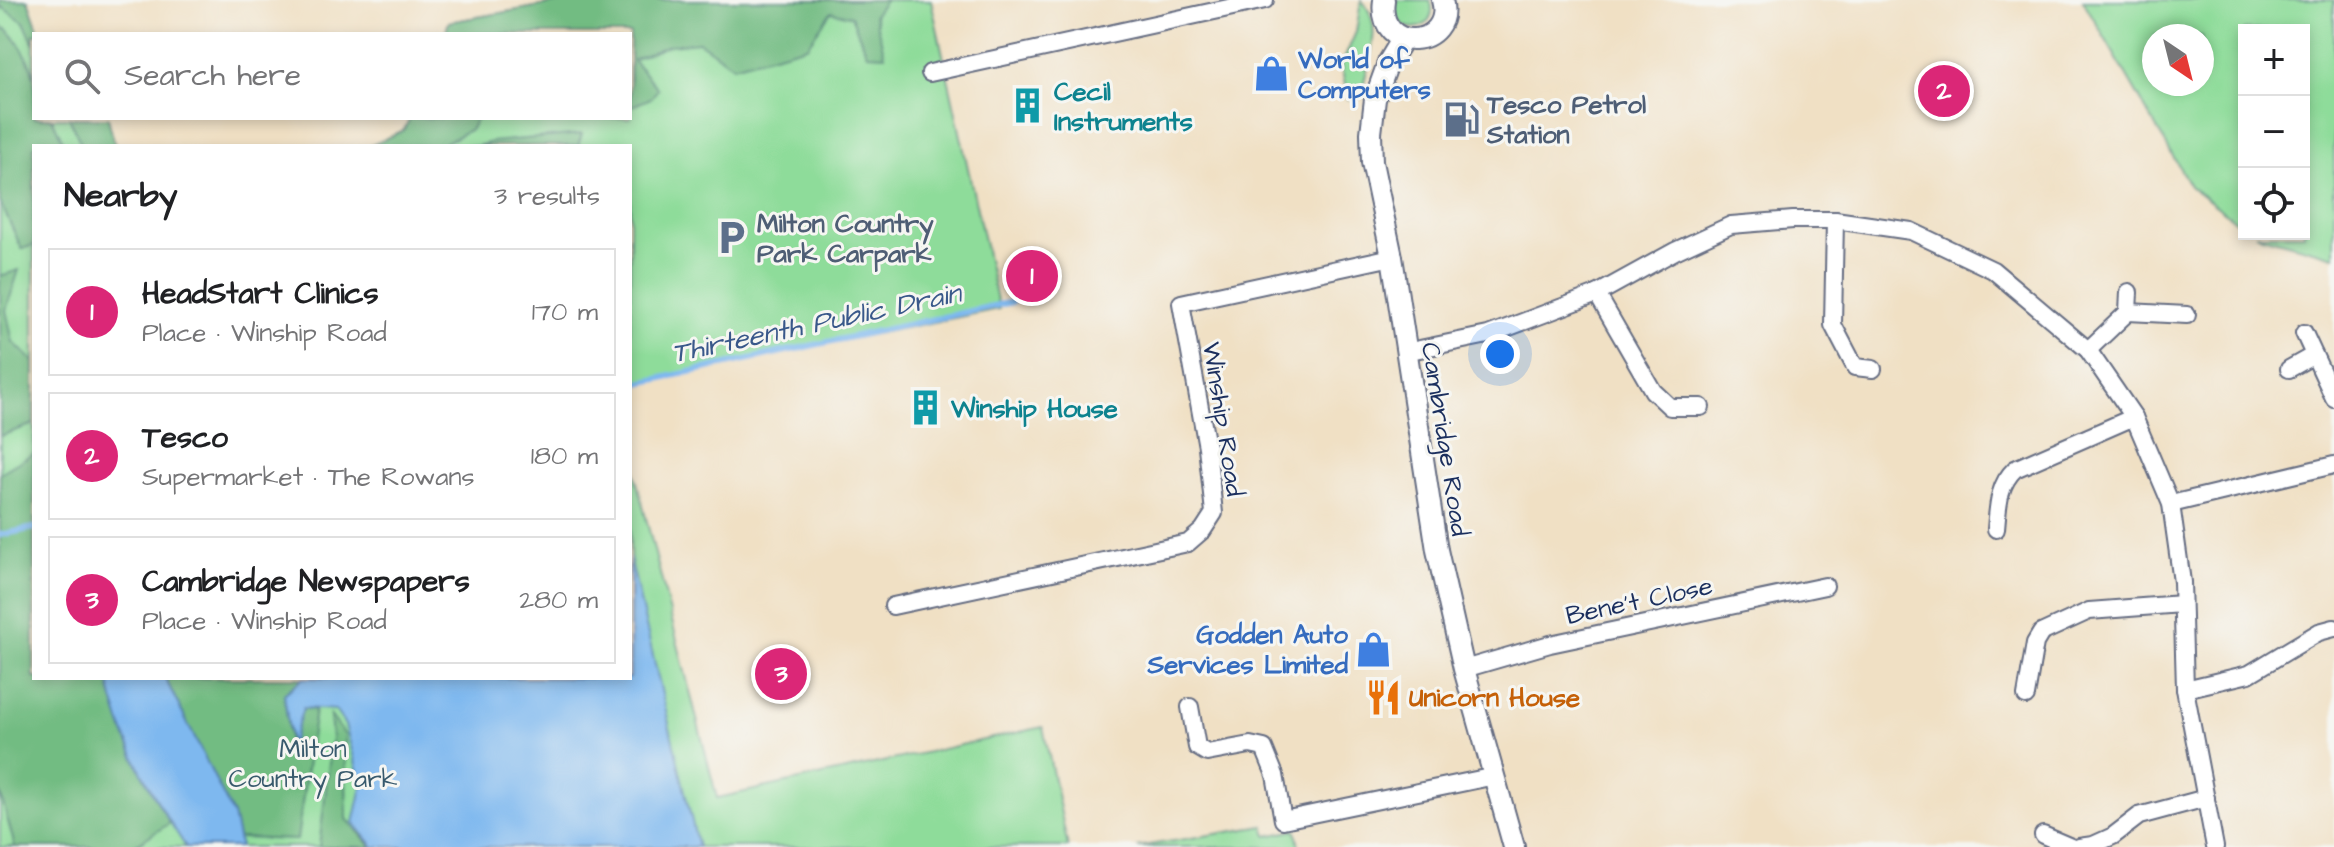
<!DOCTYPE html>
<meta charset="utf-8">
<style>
body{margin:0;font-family:"Architects Daughter",sans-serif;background:#f2f2f2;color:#202124}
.controls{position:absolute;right:24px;top:24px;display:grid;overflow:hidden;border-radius:0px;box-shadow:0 4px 12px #0003}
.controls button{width:72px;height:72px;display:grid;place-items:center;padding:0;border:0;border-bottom:2px solid #e0e0e0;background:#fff;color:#202124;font:40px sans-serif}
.compass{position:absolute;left:2142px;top:24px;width:72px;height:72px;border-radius:50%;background:#fff;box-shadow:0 4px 12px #0003;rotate:145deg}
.you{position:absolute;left:1500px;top:354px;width:28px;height:28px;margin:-20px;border:6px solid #fff;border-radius:50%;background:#1a73e8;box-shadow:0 0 0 12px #1a73e833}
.badge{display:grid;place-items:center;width:52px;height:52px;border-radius:50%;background:#db2777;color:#fff;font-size:26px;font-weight:700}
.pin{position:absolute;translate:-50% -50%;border:4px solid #fff;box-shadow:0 2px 8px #0006}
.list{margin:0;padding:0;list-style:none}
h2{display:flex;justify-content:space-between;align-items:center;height:104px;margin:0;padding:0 32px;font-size:34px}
h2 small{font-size:26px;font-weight:400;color:#757577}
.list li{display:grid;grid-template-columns:52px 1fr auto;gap:24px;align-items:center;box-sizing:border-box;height:128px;margin:0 16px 16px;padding:0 16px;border:2px solid #e0e0e0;border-radius:0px}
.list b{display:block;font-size:30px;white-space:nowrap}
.list p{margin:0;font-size:26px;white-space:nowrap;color:#757577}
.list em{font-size:26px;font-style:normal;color:#757577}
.icon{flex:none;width:44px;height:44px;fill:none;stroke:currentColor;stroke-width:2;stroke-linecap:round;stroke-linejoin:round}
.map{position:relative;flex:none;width:2334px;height:847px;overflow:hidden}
.search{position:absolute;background:#fff;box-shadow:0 4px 12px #0003;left:32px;top:32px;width:600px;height:88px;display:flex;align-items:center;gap:20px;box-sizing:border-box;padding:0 28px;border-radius:0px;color:#757577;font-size:30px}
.panel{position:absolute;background:#fff;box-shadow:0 4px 12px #0003;left:32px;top:144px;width:600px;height:536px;border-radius:0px}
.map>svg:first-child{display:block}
</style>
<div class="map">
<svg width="2334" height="847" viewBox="0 0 2334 847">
<rect width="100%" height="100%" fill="#f6f6f2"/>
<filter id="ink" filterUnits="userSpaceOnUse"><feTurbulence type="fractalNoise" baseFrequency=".0125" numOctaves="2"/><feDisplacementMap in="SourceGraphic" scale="16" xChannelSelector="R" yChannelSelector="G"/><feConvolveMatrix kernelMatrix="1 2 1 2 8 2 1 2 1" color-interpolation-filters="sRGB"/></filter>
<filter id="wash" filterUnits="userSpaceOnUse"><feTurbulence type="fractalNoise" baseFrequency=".006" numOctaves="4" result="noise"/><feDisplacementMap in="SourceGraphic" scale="32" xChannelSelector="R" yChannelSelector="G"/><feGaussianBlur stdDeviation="1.8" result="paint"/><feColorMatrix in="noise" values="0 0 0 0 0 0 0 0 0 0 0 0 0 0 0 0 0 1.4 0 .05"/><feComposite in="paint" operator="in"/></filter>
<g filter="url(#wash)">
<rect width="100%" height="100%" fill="#f0e0c4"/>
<g fill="#8edc9a" stroke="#54867c" stroke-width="2" fill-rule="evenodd">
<path d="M0 0H28L40 34H34V118H108L115 146H34V678H630V455L717 798 1043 727 1068 847H0Z"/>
<path d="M575 0H931L999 309 630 383V146H371L404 130 410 118H630V34H445L449 22Z"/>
<path d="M1361 0C1387 26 1365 66 1361 98L1348 99 1341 66 1356 32Z"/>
<path d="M1397 0H1430C1443 34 1387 40 1397 0Z"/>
<path d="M2083 0H2334V256L2255 234H2304V30H2244V227L2190 186ZM2154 36H2202V84H2154Z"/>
<path d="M1264 826 1267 836 1296 830 1299 847H1137Z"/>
</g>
<g fill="#72bc82" stroke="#467670" stroke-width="2">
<path d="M0 0H28L40 34H34V44L24 22 0 6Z"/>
<path d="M575 0H886L874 15 885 55 867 54 851 16 831 12 807 46 733 66 699 42 669 45 633 60 658 89 651 98 630 107V34H445L449 22Z"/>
<path d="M0 26C16 32 32 63 34 79 36 92 34 105 34 118H52L65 146H34V245L22 249 0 202Z"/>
<path d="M69 118H108L115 146H82Z"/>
<path d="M410 118H476L471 129 439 146H370L404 130Z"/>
<path d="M582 134 578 146H477L491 142Z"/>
<path d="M19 270 6 310 13 342 34 362V424L0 436V276Z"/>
<path d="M34 453V678H108C119 730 142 778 170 823L132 847H15L0 792V473Z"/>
<path d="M165 678H303L284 694 290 746 303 708 315 710 297 840 238 838 233 815Z"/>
<path d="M330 715 345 735 347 819 372 847H319L332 738Z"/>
</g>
<g fill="#7eb8ef" stroke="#4c74a6" stroke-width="2">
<path d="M630 558 698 847H374L354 823 362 787 345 725 335 710 303 708 291 746 284 694 303 678H630Z"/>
<path d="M108 678H165L233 815 240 847H186C151 794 121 741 108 678Z"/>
</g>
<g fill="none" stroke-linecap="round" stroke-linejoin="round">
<g stroke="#7eb8ef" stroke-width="6">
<path d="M630 385 1012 302"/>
<path d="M0 535 34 528"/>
</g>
</g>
</g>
<g filter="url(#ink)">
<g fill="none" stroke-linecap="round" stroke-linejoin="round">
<defs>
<g id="minor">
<path d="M930 73 1265 0"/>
<path d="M1835 220 1833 325 1855 367 1873 369"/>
<path d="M1597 294 1653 391 1670 407H1701"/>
<path d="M2128 312 2129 292"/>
<path d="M2304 333 2334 398"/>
<path d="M2088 350 2128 312 2187 315"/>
<path d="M1405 352 1488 335 1597 294 1675 251 1731 225 1793 220H1835L1911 231 1993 270 2088 350 2134 417 2171 504 2182 582 2185 689 2215 847"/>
<path d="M2289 369 2314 355"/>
<path d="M2171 504 2334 465"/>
<path d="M1996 529C1998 507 1998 485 2015 469L2134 417"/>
<path d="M893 606 1188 543 1203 530 1214 513 1207 447 1181 303 1392 257"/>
<path d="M1464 669 1550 644 1825 586"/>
<path d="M2185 689 2249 674 2319 632 2334 628"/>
<path d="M2026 696 2035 643 2041 633 2089 611 2182 604"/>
<path d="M1190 707 1197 747 1207 753 1250 745 1264 748 1275 775 1283 820 1495 776"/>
<path d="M2043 835 2071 847"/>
<path d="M2079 847 2093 845 2113 836 2139 816 2206 798"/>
</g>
<g id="tertiary">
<path d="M1384 0C1376 56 1455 48 1442 0"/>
<path d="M1403 38 1388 63 1375 99 1371 133 1372 162 1392 257 1437 550 1464 669 1514 847"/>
</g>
</defs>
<use href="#minor" stroke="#666d82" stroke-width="20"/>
<use href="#tertiary" stroke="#666d82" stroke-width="24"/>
<use href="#minor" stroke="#fff" stroke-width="16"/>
<use href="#tertiary" stroke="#fff" stroke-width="20"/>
</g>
</g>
<defs>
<symbol id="shop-bare" viewBox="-9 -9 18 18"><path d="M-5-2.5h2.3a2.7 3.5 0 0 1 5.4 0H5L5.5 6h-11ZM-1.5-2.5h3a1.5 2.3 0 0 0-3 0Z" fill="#3f7fe0" stroke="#f6f6f2" stroke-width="2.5" paint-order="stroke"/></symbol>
<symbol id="building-bare" viewBox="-9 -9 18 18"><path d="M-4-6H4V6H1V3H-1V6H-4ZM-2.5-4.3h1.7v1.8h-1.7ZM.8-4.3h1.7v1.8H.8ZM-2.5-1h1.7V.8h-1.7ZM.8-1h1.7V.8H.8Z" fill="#0f9aa8" stroke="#f6f6f2" stroke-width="2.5" paint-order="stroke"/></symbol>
<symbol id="fuel-bare" viewBox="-9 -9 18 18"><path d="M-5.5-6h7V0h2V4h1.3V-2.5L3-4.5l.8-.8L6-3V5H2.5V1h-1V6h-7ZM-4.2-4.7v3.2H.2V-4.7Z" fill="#5c6f8a" stroke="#f6f6f2" stroke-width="2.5" paint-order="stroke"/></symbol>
<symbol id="parking-bare" viewBox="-9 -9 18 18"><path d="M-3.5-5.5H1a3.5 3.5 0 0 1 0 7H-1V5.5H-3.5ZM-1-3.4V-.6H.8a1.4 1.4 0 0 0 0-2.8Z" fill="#5c6f8a" stroke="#f6f6f2" stroke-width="2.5" paint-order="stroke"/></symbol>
<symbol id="restaurant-bare" viewBox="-9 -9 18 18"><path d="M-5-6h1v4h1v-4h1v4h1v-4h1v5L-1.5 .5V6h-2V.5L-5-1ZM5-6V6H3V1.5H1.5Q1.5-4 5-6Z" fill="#e8710a" stroke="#f6f6f2" stroke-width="2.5" paint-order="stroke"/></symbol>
</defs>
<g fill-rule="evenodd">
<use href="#shop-bare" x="1246" y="48" width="51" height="51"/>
<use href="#building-bare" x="1002" y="80" width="51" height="51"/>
<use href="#fuel-bare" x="1436" y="94" width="51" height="51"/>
<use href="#parking-bare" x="706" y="212" width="51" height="51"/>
<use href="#building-bare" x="900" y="382" width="51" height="51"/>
<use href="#shop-bare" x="1348" y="624" width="51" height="51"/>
<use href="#restaurant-bare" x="1358" y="672" width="51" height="51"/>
</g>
<g text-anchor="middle" stroke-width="6" stroke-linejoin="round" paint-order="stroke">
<g font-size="26" font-weight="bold" fill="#366cbe" stroke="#f6f6f2" text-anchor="start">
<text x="1298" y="68">World of<tspan x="1298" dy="30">Computers</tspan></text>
<text x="1348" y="643" text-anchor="end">Godden Auto<tspan x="1348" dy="30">Services Limited</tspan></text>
</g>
<g font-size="26" font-weight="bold" fill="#0d838f" stroke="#f6f6f2" text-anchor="start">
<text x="1054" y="100">Cecil<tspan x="1054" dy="30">Instruments</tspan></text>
<text x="951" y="417">Winship House</text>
</g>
<g font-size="26" font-weight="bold" fill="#4e5e75" stroke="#f6f6f2" text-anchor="start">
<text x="1487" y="113">Tesco Petrol<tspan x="1487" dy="30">Station</tspan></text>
<text x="757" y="232">Milton Country<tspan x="757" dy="30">Park Carpark</tspan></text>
</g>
<g font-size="26" fill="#1b2f5e" stroke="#f6f6f2">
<text transform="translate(1224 419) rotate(81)" y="9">Winship Road</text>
<text transform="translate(1446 439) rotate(81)" y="9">Cambridge Road</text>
<text transform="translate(1639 600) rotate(-12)" y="9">Bene't Close</text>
</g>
<g font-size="26" font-weight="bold" fill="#c56008" stroke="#f6f6f2" text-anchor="start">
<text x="1409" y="706">Unicorn House</text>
</g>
<g font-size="26" fill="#385a6d" stroke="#f6f6f2">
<text x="313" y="757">Milton<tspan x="313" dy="30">Country Park</tspan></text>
</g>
<g font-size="28" font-style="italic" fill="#39588a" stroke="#f6f6f2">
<text transform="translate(816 322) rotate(-12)" y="10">Thirteenth Public Drain</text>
</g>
</g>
</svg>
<div class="controls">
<button>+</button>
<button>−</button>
<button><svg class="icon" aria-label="locate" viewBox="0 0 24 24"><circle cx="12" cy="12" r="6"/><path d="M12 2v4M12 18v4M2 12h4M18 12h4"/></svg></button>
</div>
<svg class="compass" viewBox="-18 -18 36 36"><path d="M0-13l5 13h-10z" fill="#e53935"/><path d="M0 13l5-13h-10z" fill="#757577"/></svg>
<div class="you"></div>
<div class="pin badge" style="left:1032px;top:276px">1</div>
<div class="pin badge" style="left:1944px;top:91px">2</div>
<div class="pin badge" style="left:781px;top:674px">3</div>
<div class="search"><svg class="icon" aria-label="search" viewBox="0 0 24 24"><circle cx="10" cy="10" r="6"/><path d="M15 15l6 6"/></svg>Search here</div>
<section class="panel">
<h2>Nearby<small>3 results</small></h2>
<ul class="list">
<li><span class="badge">1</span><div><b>HeadStart Clinics</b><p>Place · Winship Road</p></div><em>170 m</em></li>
<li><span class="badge">2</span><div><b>Tesco</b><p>Supermarket · The Rowans</p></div><em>180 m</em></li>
<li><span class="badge">3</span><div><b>Cambridge Newspapers</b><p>Place · Winship Road</p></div><em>280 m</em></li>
</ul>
</section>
</div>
